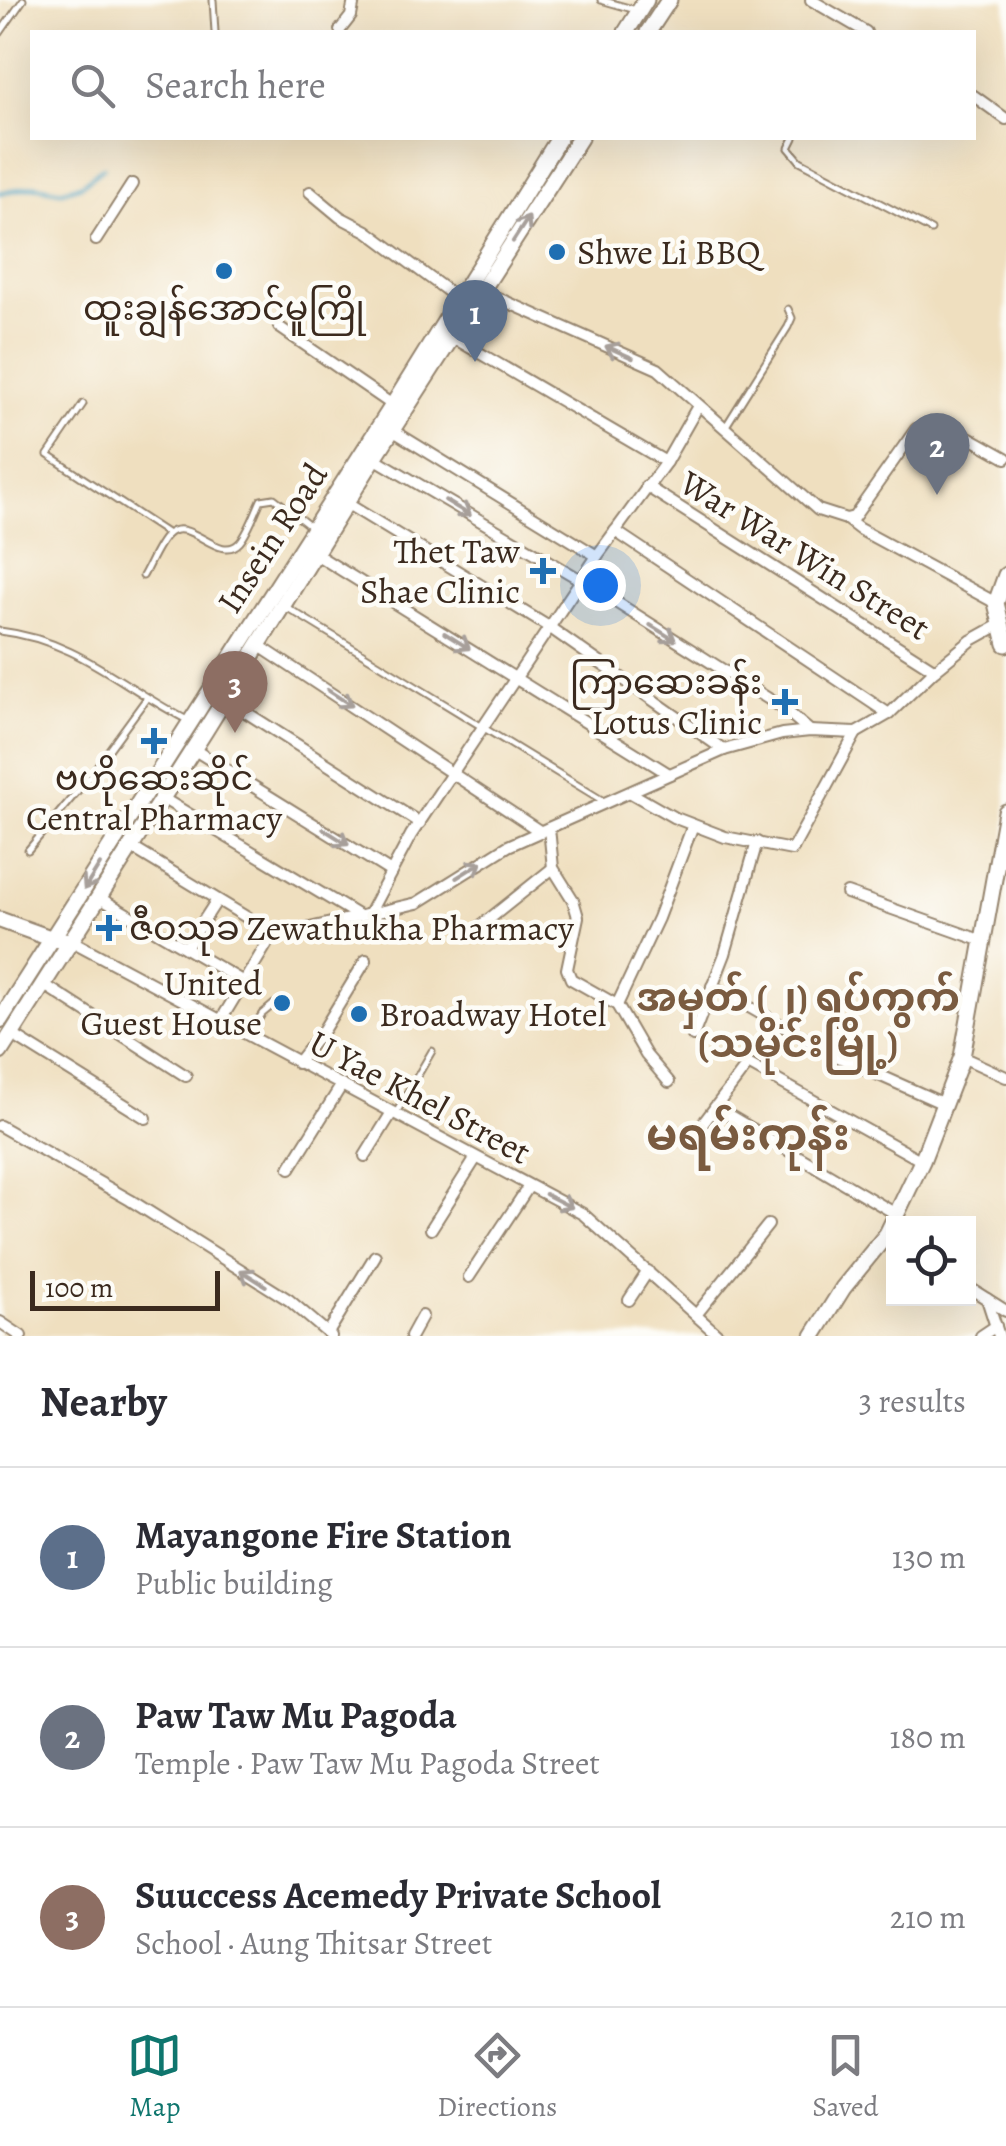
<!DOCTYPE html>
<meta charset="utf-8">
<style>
body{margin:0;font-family:Alegreya,"Noto Sans Myanmar",serif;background:#f7f7f7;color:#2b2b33}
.controls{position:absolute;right:30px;bottom:30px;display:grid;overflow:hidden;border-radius:0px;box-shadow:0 10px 40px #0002}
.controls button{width:90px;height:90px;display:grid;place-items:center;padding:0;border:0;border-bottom:2px solid #e1e1e2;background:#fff;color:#2b2b33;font:50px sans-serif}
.scale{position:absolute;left:30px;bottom:25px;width:190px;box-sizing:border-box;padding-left:10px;border:5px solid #3b2a1e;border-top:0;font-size:28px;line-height:35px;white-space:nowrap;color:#3b2a1e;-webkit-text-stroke:8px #fdfcf7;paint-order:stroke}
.you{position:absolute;left:600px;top:585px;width:35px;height:35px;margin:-25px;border:8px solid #fff;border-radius:50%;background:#1a73e8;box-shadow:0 0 0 15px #1a73e833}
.badge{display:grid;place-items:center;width:65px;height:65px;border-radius:50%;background:#0f766e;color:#fff;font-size:32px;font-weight:700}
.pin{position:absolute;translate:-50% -82px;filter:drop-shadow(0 2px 5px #0008)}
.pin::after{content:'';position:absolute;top:52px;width:35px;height:30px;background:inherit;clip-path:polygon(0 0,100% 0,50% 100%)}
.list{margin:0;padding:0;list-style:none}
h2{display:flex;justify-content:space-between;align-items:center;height:130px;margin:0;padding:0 40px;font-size:42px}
h2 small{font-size:32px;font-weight:400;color:#7c7c81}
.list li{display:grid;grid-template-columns:65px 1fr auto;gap:30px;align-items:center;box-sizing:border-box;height:180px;padding:0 40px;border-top:2px solid #e1e1e2}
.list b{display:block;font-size:38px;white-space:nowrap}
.list p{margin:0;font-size:32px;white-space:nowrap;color:#7c7c81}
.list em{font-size:32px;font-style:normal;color:#7c7c81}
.icon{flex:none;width:55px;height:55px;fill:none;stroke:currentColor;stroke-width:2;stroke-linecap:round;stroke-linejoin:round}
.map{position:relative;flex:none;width:1006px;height:1336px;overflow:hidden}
.search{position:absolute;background:#fff;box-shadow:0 10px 40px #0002;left:30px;right:30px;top:30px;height:110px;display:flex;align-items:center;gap:25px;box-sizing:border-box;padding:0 35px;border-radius:0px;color:#7c7c81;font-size:38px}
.sheet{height:670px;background:#fff}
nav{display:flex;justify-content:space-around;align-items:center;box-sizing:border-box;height:140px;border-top:2px solid #e1e1e2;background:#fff;font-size:28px;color:#7c7c81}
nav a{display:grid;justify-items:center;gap:5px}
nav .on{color:#0f766e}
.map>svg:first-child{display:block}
</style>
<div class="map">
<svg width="1006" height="1336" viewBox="0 0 1006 1336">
<rect width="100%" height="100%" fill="#fdfcf7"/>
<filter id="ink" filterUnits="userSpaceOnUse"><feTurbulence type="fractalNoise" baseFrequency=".01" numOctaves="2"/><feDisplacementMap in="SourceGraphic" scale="20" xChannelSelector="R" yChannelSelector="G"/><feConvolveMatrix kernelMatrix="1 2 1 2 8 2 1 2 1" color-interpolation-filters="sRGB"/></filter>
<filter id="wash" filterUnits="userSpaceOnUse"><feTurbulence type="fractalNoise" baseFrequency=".0048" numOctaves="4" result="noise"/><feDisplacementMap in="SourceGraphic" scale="40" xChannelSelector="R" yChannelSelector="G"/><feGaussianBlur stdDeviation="2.25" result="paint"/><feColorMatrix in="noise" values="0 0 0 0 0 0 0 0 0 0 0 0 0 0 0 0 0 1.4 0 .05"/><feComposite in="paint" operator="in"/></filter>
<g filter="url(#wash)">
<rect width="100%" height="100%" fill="#efdfbf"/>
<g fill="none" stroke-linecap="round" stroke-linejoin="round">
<path stroke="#48a6c6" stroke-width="4" d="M0 193 35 186 61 191 81 185 104 167"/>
</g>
</g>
<g filter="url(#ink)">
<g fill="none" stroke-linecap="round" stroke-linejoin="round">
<defs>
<g id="lane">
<path d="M213 0 215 32"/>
<path d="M601 0 636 10"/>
<path d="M0 33 23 0"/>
<path d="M794 138 789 148 800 161 931 230"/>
<path d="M83 404 48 455 168 534"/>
<path d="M726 426 788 327 792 318 788 309"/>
<path d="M143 576C150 564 157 545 167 535 189 514 219 565 240 542 249 531 255 513 261 500L274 498 312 528"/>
<path d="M286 607 605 802"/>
<path d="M0 631C77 640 122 687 189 721"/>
<path d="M28 850 86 781 146 699"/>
<path d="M248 1036 262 1014 274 1004"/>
<path d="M396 1113 432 1051"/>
</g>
<g id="street">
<path d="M811 0 866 32"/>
<path d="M340 30 351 16 354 0"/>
<path d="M974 96 1006 119"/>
<path d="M310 192 340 217 367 231 457 298"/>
<path d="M96 240 132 184"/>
<path d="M482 291 658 369 818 510 846 519 854 517 916 429 956 430 1006 458"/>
<path d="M279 327 394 406"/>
<path d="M447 334 666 462"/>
<path d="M392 430 597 556"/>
<path d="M374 458 581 580 783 708 810 731"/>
<path d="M646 486 935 670"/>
<path d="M346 503 549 627 724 750"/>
<path d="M846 519 859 529 996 603"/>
<path d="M615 531 889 714"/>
<path d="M314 553 669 774"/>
<path d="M258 645 541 832"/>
<path d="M222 697 420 823"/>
<path d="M193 749 391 872"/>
<path d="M631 793 673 817 725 837 792 850 856 733"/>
<path d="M162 798 359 916"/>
<path d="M549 828 553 868 573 900 578 917 567 969 571 979 617 1005 646 1055 669 1082"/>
<path d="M131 847 256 923 271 937"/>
<path d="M847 893 983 941"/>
<path d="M98 897 242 981"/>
<path d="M369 914 411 835 597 556 666 462 698 406"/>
<path d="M478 928 553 868"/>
<path d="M72 941 583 1214 719 1336"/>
<path d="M186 948 217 900"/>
<path d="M43 984 186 1076"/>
<path d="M712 986 834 1055 944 1104"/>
<path d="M617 1005 658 918 693 825"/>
<path d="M221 1020 271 937 417 903 508 846 724 750 782 734 810 731 856 733 889 714 935 670 972 640 999 625"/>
<path d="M11 1034 146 1118"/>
<path d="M693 1036 725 954 757 842"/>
<path d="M962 1057 1006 1077"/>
<path d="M297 1063 324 1029 366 960"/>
<path d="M715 1107 896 1214"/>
<path d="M0 1126 130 1200 289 1300 331 1336"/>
<path d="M695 1134 748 1064 922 1161"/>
<path d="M365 1156 391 1114"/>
<path d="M290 1168 341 1086"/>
<path d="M431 1229 476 1158"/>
<path d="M469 1277 529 1186"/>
<path d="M968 1287 1006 1311"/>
<path d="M987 1299 999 1336"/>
<path d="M629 1300 648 1271"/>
<path d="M696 1315 768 1225"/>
<path d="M0 1322 21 1336"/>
<path d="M328 1333 375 1256"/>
<path d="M411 1336 422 1316"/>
<path d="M981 1336 996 1326"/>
</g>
<g id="secondary">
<path d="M1006 575 996 603 1006 644"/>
<path d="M0 920 53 939 72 941"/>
<path d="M813 1336 843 1288 887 1234 922 1161 962 1057 1006 812"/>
</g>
<g id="primary">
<path d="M626 32 646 0"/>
<path d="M648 32 669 0"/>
<path d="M0 1020 393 405 559 138"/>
<path d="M0 1052 205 731 374 458 580 138"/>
</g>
</defs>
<use href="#lane" stroke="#95846e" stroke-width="9"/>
<use href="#street" stroke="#95846e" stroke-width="14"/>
<use href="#secondary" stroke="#95846e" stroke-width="19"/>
<use href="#primary" stroke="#95846e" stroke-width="19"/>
<use href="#lane" stroke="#fff" stroke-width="5"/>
<use href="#street" stroke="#fff" stroke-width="10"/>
<use href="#secondary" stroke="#fff" stroke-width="15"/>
<use href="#primary" stroke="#fff" stroke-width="15"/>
</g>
<defs><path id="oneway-shaft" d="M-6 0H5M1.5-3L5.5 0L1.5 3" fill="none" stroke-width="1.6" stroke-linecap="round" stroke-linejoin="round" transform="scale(2.5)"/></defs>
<g stroke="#a79f9a">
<use href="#oneway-shaft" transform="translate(521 229) rotate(-57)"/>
<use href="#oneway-shaft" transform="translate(619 352) rotate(-156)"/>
<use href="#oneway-shaft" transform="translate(458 508) rotate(31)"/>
<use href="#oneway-shaft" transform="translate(663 633) rotate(32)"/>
<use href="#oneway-shaft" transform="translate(457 641) rotate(32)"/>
<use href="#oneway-shaft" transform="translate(340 698) rotate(33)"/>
<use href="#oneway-shaft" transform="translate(336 837) rotate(32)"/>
<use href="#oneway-shaft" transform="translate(469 870) rotate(-32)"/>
<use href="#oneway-shaft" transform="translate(92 877) rotate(122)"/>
<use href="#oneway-shaft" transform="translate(559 1201) rotate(27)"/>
<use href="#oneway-shaft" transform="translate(253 1278) rotate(-148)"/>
</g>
</g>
<g fill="#1f6fb2" stroke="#fdfcf7" stroke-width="4">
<circle cx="557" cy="252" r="10"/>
<circle cx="224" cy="271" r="10"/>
<path d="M538 556h10v10h10v10h-10v10h-10v-10h-10v-10h10z"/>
<path d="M780 687h10v10h10v10h-10v10h-10v-10h-10v-10h10z"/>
<path d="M149 726h10v10h10v10h-10v10h-10v-10h-10v-10h10z"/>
<path d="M104 913h10v10h10v10h-10v10h-10v-10h-10v-10h10z"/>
<circle cx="282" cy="1003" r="10"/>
<circle cx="359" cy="1014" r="10"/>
</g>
<g text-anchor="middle" stroke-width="9" stroke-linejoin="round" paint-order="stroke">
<g font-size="35" fill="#3b2a1e" stroke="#fdfcf7" text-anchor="start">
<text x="577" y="264">Shwe Li BBQ</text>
<text x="224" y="320" text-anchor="middle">ထူးချွန်အောင်မူကြို</text>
<text x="520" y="563" text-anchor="end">Thet Taw<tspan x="520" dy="40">Shae Clinic</tspan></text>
<text x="762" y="694" text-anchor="end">ကြာဆေးခန်း<tspan x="762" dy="40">Lotus Clinic</tspan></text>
<text x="154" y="790" text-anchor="middle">ဗဟိုဆေးဆိုင်<tspan x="154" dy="40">Central Pharmacy</tspan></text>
<text x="129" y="940">ဇီဝသုခ Zewathukha Pharmacy</text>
<text x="262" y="995" text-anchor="end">United<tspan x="262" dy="40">Guest House</tspan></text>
<text x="379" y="1026">Broadway Hotel</text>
</g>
<g font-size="35" fill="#3b2a1e" stroke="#fdfcf7">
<text transform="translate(272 538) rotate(-57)" y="12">Insein Road</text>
<text transform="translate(805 555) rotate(32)" y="12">War War Win Street</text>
<text transform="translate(420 1097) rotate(28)" y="12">U Yae Khel Street</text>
</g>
<g font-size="40" font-weight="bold" fill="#7a5b40" stroke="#fdfcf7">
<text x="798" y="1011">အမှတ် (၂) ရပ်ကွက်<tspan x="798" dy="46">(သမိုင်းမြို့)</tspan></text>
</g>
<g font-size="45" font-weight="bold" fill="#7a5b40" stroke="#fdfcf7">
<text x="748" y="1150">မရမ်းကုန်း</text>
</g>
</g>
</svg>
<div class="controls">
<button><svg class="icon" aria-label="locate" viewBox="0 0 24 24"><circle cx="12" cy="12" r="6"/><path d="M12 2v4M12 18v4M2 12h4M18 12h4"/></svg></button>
</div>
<div class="scale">100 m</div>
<div class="you"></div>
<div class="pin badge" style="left:475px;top:362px;background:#5c6f8a">1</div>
<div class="pin badge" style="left:937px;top:495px;background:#6b7280">2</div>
<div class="pin badge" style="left:235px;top:733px;background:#8d6e63">3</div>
<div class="search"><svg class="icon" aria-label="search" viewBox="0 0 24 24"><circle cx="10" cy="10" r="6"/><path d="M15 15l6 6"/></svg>Search here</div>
</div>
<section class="sheet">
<h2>Nearby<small>3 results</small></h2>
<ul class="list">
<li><span class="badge" style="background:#5c6f8a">1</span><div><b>Mayangone Fire Station</b><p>Public building</p></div><em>130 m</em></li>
<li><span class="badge" style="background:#6b7280">2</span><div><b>Paw Taw Mu Pagoda</b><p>Temple · Paw Taw Mu Pagoda Street</p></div><em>180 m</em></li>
<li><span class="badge" style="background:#8d6e63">3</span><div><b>Suuccess Acemedy Private School</b><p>School · Aung Thitsar Street</p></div><em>210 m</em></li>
</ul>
</section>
<nav>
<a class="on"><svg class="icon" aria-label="map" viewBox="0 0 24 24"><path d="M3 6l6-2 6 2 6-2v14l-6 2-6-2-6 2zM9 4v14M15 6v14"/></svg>Map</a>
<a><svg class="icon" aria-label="directions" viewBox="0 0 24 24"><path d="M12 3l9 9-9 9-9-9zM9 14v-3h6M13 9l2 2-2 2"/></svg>Directions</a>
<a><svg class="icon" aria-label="saved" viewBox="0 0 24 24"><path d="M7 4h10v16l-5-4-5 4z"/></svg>Saved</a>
</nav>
